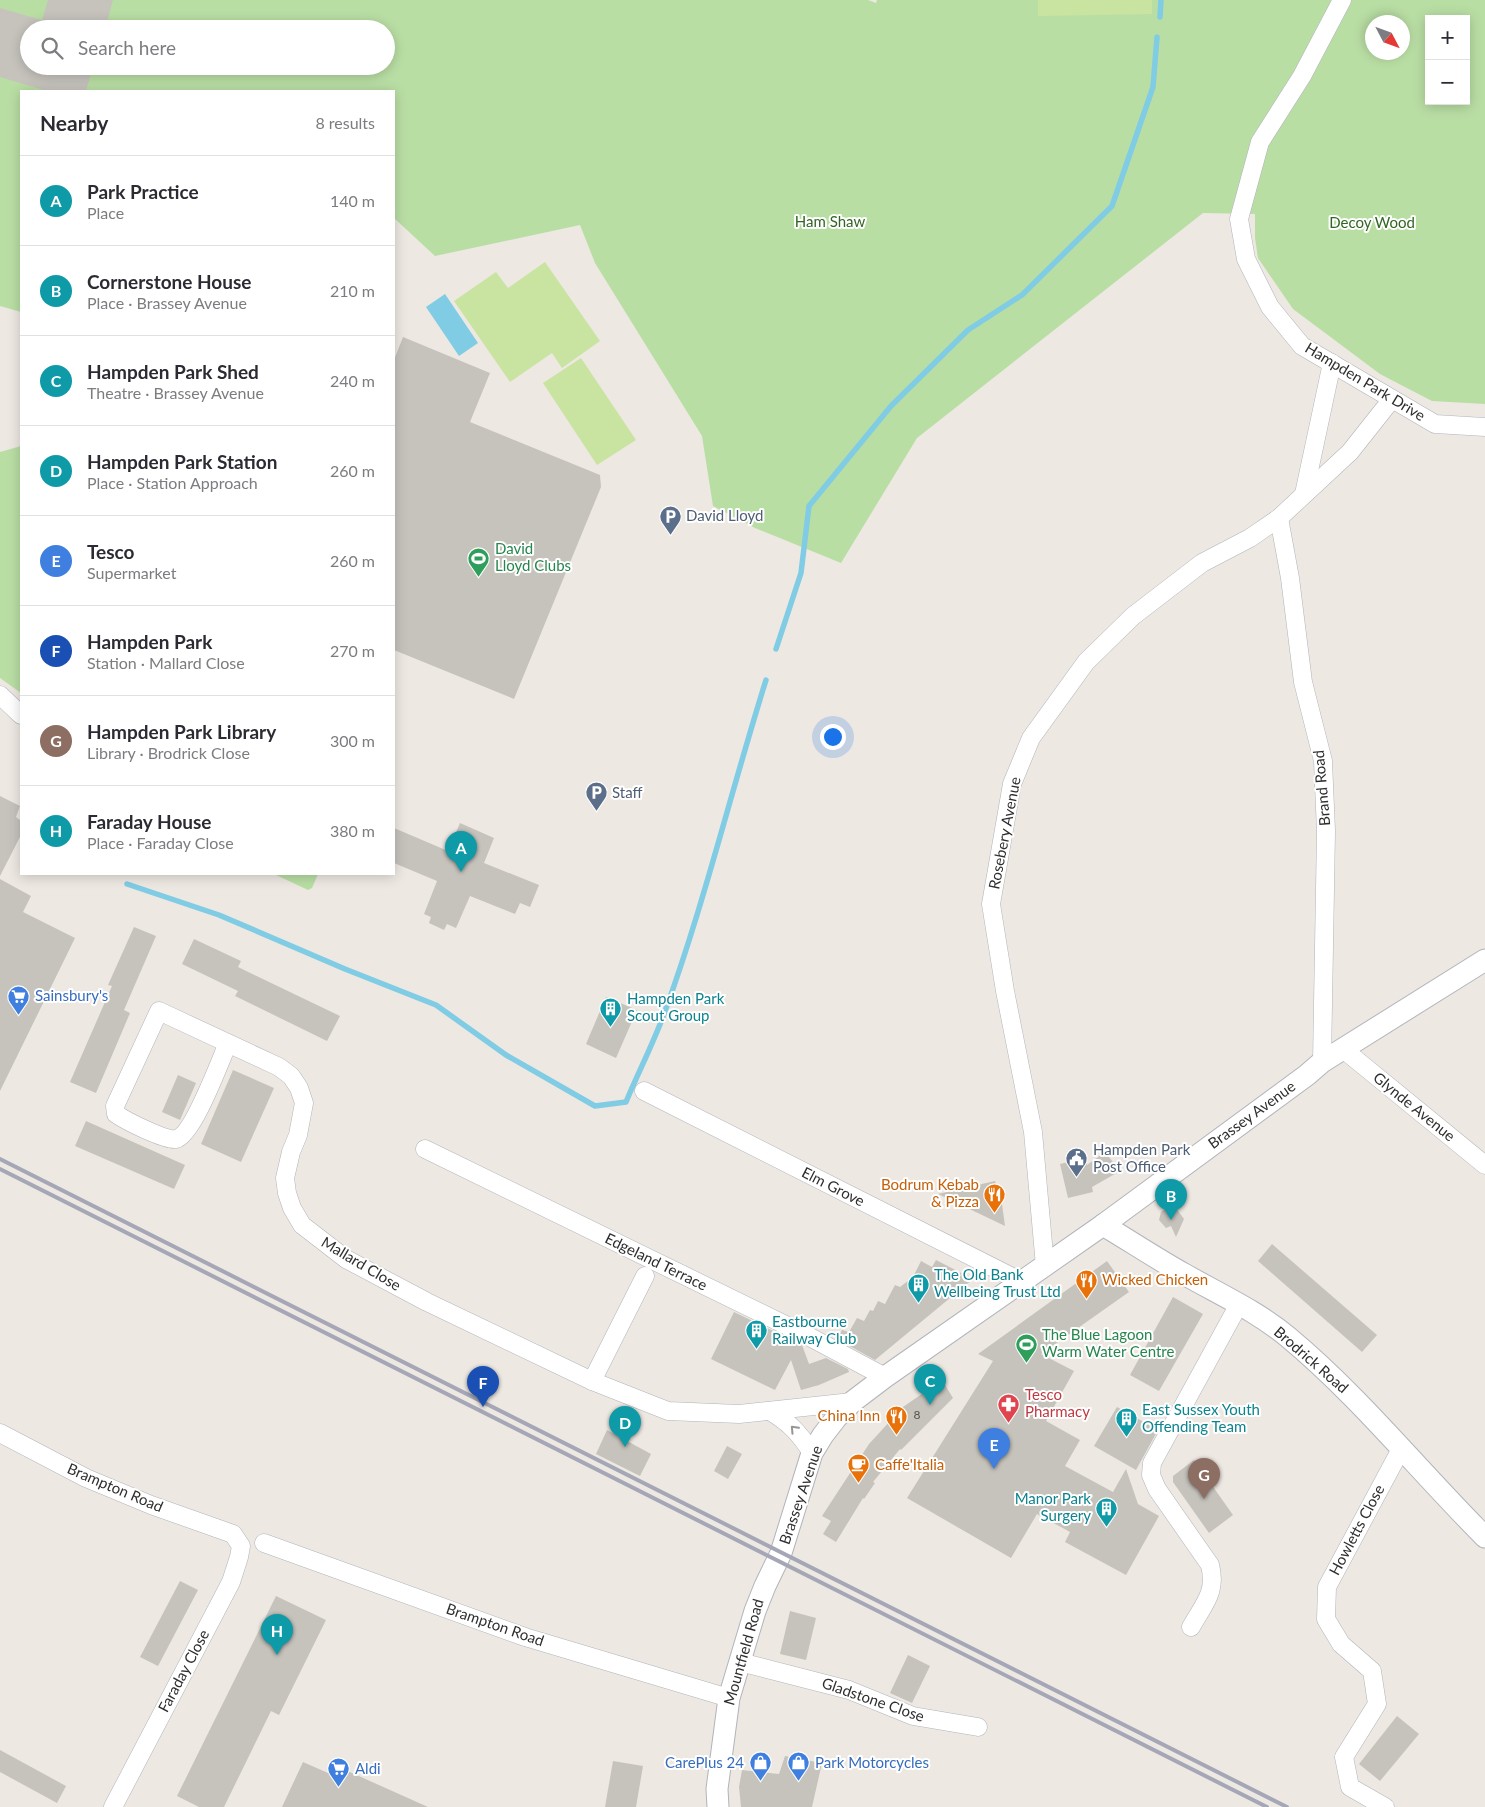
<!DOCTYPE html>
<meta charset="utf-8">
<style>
body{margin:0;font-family:Lato,sans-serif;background:#f7f7f7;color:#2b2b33}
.controls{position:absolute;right:15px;top:15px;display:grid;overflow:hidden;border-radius:0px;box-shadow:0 2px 12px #0003}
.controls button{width:45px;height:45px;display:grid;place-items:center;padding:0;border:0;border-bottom:1px solid #e1e1e2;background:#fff;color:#2b2b33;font:25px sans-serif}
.compass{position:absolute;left:1365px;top:15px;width:45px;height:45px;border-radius:50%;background:#fff;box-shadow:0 2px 12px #0003;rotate:131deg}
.you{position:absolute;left:832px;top:736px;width:18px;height:18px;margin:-12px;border:4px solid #fff;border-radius:50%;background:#1a73e8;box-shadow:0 0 0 8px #1a73e833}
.badge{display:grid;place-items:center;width:32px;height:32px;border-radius:50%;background:#0b8043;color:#fff;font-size:16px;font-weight:700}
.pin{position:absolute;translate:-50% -41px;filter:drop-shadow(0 1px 2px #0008)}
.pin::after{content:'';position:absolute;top:26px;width:18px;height:15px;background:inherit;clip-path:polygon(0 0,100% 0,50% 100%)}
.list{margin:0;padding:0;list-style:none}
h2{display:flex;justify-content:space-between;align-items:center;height:65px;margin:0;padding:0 20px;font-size:21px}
h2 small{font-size:16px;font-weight:400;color:#7c7c81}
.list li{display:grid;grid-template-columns:32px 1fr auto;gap:15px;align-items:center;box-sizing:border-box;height:90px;padding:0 20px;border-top:1px solid #e1e1e2}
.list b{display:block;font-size:19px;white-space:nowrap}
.list p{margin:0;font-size:16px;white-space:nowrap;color:#7c7c81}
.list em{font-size:16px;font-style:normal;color:#7c7c81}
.icon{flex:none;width:28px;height:28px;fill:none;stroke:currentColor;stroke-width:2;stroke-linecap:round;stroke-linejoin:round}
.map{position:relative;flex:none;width:1485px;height:1807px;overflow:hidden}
.search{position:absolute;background:#fff;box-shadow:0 2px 12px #0003;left:20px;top:20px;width:375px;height:55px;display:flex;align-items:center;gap:12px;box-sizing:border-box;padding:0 18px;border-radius:28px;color:#7c7c81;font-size:19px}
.panel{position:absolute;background:#fff;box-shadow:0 2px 12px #0003;left:20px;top:90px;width:375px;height:785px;border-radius:0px}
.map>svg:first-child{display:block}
</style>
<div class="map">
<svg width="1485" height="1807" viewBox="0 0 1485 1807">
<rect width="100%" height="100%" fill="#ede8e2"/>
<g fill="#b9dea4" fill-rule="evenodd">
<path d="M0 0H868L876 3 877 0H1485V404L1432 401 1403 386 1380 374 1293 309 1258 258 1255 238V214L1203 213 917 438 841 563 755 528 713 506 702 436 595 263 580 225 435 256 394 218V91H21V312L0 306ZM1429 19H1466V101H1429ZM1372 22H1402V52H1372ZM29 29H386V66H29Z"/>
<path d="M21 446V693L0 678V452Z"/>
<path d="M274 874H318L312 888 308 890Z"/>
</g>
<g fill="#c9e4a1">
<path d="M1038 0H1152V14L1038 16Z"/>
<path d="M545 262 600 341 562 368 552 353 510 382 454 301 496 272 508 288Z"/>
<path d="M581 358 636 440 597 465 543 383Z"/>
</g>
<path fill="#80cce4" d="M445 294 478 343 459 356 426 307Z"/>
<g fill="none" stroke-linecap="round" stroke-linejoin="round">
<g stroke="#80cce4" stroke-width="5.5">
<path d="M1160 17 1161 0"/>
<path d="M776 649 801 573 809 506 891 406 968 330 1022 295 1112 206 1153 87 1157 37"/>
<path d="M127 884 219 915 345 969 436 1005 506 1055 595 1106 626 1102C638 1073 653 1044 664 1014 704 905 731 791 766 680"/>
</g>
</g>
<g fill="#c6c3bd">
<path d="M48 0H113L105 29H29V66H93L86 91H47L0 77V8L42 20Z"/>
<path d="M403 337 490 373 470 422 600 475 601 487 514 699 394 650V360Z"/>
<path d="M0 796 20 806 16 817 21 821V835L0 876Z"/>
<path d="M460 823 494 838 484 863 539 885 530 907 520 903 515 914 470 896 456 928 447 924 444 930 429 923 431 917 424 914 437 881 394 863V828L448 851Z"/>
<path d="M0 879 31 896 23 912 75 938 0 1091Z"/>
<path d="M134 927 156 936 124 1010 130 1013 96 1093 70 1082 112 986 108 985Z"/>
<path d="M194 939 241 961 238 967 340 1016 327 1041 235 996 238 991 182 964Z"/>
<path d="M606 997 637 1010 616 1058 586 1044Z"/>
<path d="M233 1070 274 1088 241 1162 201 1144Z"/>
<path d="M178 1075 196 1083 180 1120 162 1112Z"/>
<path d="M86 1121 185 1165 174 1189 75 1146Z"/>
<path d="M1105 1152 1120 1171 1092 1187 1093 1192 1068 1198 1060 1164 1085 1158 1087 1165Z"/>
<path d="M995 1181 1002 1204 1005 1226 938 1194Z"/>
<path d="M1173 1204 1184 1219 1176 1237 1171 1226 1166 1228 1159 1220 1161 1212Z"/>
<path d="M1272 1244 1377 1335 1362 1352 1258 1261Z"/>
<path d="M936 1260 973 1279 875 1360 837 1339 842 1330 849 1332 857 1318 864 1321 870 1310 873 1311 878 1301 885 1304 895 1285 900 1287 913 1277 921 1261 932 1267Z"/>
<path d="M1107 1261 1129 1292 1041 1354 1074 1371 1046 1421 1080 1440 1065 1466 1113 1492 1126 1469 1138 1504 1159 1516 1126 1575 1065 1542 1070 1532 1037 1514 1011 1558 907 1498 993 1361 978 1354Z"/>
<path d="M1173 1297 1203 1314 1159 1391 1130 1375Z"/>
<path d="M734 1312 802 1345 809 1364 826 1358 848 1369 849 1372 819 1385 801 1390 791 1360 775 1390 711 1359Z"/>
<path d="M942 1380 953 1398 901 1450 900 1449 873 1482 875 1483 864 1499 863 1498 836 1542 823 1534 831 1521 822 1516 869 1444 903 1407Z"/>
<path d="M1117 1407 1158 1430 1136 1470 1094 1446Z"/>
<path d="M607 1430 651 1454 640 1476 596 1454Z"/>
<path d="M727 1446 742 1454 728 1479 714 1471Z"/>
<path d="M1194 1460 1233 1515 1209 1533 1173 1482V1476Z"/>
<path d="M180 1581 198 1590 158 1666 140 1657Z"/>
<path d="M276 1596 326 1620 279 1715 271 1711 224 1807H199L177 1796Z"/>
<path d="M790 1611 816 1618 806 1660 780 1654Z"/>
<path d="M908 1655 930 1666 912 1703 890 1693Z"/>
<path d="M1397 1716 1419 1734 1380 1781 1359 1764Z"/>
<path d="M0 1750 66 1786 57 1803 0 1772Z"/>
<path d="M785 1756 822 1763 812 1807H741L739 1787 742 1770 779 1774Z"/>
<path d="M613 1761 643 1766 636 1807H605Z"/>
<path d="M303 1762 328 1773 332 1764 428 1807H282Z"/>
</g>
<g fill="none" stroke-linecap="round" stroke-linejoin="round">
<defs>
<g id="minor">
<path d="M1342 0 1302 76 1260 142 1239 219 1246 259 1270 307 1302 346 1435 424 1485 427"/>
<path d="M1304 494 1332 363"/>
<path d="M1279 518 1290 578 1303 682 1323 761 1326 831 1322 1062"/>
<path d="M0 695 21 715"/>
<path d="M228 1043C220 1061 193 1135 176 1139 166 1141 126 1121 116 1114L115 1106 159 1011 279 1067 291 1076 299 1088 304 1103 298 1135 291 1152 285 1178 287 1193 292 1208 302 1225 346 1259 427 1302 592 1381 668 1411 739 1414 852 1402"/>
<path d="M1343 1049 1485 1165"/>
<path d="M644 1091 1022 1282"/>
<path d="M425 1149 808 1336 885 1377"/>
<path d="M1045 1266 1033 1132 1005 991 991 904 1012 784 1031 738 1086 662 1133 616 1202 563 1250 538 1279 518 1350 452 1392 399"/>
<path d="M592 1381 645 1276"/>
<path d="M770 1411C790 1423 800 1434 812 1453"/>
<path d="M0 1433 86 1478 151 1505 233 1534 241 1546 239 1557 231 1582 113 1807"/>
<path d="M264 1543 525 1637 729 1698"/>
<path d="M1191 1627C1204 1604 1217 1592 1210 1565L1157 1489 1151 1475 1152 1463 1239 1304"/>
<path d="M740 1662 849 1690 913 1716 978 1727"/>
<path d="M1385 1807 1350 1787 1344 1757 1377 1704 1372 1671 1341 1644 1326 1619 1327 1587 1401 1449"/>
</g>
<g id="tertiary">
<path d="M1103 1225C1130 1241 1157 1259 1184 1274 1219 1294 1257 1311 1288 1337 1360 1397 1419 1471 1485 1537"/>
<path d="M718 1807 717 1789 729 1698 755 1611 765 1586 781 1553 812 1453 823 1435 837 1417 852 1402 885 1377 1103 1225 1307 1075 1322 1062 1485 960"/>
</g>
</defs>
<use href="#minor" stroke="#b2b4bc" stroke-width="19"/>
<use href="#tertiary" stroke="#b2b4bc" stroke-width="23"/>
<use href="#minor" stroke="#fff" stroke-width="18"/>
<use href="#tertiary" stroke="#fff" stroke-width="21"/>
<g stroke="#a5a7b6" stroke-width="4">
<path d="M0 1159 1287 1807"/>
<path d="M0 1169 1267 1807"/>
</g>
</g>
<defs><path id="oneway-chevron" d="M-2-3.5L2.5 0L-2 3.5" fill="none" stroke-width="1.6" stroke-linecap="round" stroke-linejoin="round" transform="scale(1.25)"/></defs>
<use stroke="#969696" href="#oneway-chevron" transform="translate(794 1429) rotate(-133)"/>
<defs>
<symbol id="parking-pin" viewBox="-11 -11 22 30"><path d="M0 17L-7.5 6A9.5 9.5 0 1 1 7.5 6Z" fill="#5c6f8a" stroke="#fff"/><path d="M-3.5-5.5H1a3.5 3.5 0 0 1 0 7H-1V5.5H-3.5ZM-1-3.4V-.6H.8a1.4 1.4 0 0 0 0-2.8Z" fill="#fff"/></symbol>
<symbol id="stadium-pin" viewBox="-11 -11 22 30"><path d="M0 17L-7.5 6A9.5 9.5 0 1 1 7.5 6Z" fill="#2e9e5b" stroke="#fff"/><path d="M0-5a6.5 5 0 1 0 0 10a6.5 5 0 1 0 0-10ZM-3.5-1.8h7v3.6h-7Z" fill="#fff"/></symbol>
<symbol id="supermarket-pin" viewBox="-11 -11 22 30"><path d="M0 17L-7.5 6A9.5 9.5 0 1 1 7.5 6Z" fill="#3f7fe0" stroke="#fff"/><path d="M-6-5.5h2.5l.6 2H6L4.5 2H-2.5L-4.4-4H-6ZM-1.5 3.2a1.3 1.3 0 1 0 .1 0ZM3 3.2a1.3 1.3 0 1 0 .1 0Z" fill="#fff"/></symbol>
<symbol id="building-pin" viewBox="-11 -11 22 30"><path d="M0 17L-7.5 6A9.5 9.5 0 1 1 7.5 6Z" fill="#0f9aa8" stroke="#fff"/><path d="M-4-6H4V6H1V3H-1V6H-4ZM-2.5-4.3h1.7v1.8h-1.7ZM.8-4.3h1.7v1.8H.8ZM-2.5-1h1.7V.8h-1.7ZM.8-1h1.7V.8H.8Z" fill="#fff"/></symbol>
<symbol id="civic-pin" viewBox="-11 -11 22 30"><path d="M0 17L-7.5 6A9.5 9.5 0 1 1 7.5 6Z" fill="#5c6f8a" stroke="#fff"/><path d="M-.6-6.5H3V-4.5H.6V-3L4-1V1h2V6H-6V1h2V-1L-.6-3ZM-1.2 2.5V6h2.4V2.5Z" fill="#fff"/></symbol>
<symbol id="restaurant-pin" viewBox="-11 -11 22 30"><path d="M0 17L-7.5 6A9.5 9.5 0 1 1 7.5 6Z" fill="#e8710a" stroke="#fff"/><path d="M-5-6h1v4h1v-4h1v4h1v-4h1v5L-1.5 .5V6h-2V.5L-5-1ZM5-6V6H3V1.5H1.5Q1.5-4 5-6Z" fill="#fff"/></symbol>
<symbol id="pharmacy-pin" viewBox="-11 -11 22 30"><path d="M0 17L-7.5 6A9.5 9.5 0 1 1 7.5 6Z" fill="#e0444e" stroke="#fff"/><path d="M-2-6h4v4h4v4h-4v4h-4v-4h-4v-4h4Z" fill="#fff"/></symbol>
<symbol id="cafe-pin" viewBox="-11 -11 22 30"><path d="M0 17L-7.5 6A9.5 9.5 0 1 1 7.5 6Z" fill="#e8710a" stroke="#fff"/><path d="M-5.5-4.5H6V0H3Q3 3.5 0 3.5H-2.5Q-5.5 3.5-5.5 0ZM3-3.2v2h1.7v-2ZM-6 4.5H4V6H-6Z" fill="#fff"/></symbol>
<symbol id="shop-pin" viewBox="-11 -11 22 30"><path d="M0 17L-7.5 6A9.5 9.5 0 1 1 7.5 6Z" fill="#3f7fe0" stroke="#fff"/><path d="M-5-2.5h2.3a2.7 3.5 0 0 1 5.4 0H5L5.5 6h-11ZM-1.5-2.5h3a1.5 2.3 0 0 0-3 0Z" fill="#fff"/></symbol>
</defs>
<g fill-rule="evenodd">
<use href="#parking-pin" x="658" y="504" width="25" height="34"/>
<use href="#stadium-pin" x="466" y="546" width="25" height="34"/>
<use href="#parking-pin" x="584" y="780" width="25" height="34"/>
<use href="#supermarket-pin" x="6" y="984" width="25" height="34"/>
<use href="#building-pin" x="598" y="996" width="25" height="34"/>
<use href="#civic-pin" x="1064" y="1146" width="25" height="34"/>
<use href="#restaurant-pin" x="982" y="1182" width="25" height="34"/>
<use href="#restaurant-pin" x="1074" y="1268" width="25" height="34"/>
<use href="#building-pin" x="906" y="1272" width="25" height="34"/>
<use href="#building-pin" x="744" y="1318" width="25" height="34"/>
<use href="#stadium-pin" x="1014" y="1332" width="25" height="34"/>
<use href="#pharmacy-pin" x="996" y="1392" width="25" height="34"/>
<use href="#restaurant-pin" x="884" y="1404" width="25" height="34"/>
<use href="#building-pin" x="1114" y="1406" width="25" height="34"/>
<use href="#cafe-pin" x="846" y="1452" width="25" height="34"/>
<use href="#building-pin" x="1094" y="1496" width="25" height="34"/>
<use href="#shop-pin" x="748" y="1750" width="25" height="34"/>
<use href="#shop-pin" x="786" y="1750" width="25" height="34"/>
<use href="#supermarket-pin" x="326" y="1756" width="25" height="34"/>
</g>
<g text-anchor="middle" stroke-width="4" stroke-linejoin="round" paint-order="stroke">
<g font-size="12" fill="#545352">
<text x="917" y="1419">8</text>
</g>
<g font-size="15" fill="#326523" stroke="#fff">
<text x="830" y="227">Ham Shaw</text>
<text x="1372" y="228">Decoy Wood</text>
</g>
<g font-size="15" fill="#2e2e2e" stroke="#fff">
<text transform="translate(1365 382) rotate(31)" y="5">Hampden Park Drive</text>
<text transform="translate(1322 788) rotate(-95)" y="5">Brand Road</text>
<text transform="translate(1005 833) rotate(-79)" y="5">Rosebery Avenue</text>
<text transform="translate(1414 1107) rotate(39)" y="5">Glynde Avenue</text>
<text transform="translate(1252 1115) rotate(-36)" y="5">Brassey Avenue</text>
<text transform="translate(833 1187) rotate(27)" y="5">Elm Grove</text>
<text transform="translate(656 1262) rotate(26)" y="5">Edgeland Terrace</text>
<text transform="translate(361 1264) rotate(31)" y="5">Mallard Close</text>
<text transform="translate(1311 1360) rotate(41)" y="5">Brodrick Road</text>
<text transform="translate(115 1488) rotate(23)" y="5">Brampton Road</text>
<text transform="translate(801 1495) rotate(-71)" y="5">Brassey Avenue</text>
<text transform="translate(1357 1530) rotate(-62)" y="5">Howletts Close</text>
<text transform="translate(495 1625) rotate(19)" y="5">Brampton Road</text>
<text transform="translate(744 1652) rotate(-74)" y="5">Mountfield Road</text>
<text transform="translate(184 1671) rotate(-62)" y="5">Faraday Close</text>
<text transform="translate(873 1700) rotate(19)" y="5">Gladstone Close</text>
</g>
<g font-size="15" fill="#4e5e75" stroke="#fff" text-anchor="start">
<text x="686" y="521">David Lloyd</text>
<text x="612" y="798">Staff</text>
<text x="1093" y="1155">Hampden Park<tspan x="1093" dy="17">Post Office</tspan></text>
</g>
<g font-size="15" fill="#27864d" stroke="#fff" text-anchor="start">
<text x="495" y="554">David<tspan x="495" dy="17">Lloyd Clubs</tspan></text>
<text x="1042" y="1340">The Blue Lagoon<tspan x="1042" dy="17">Warm Water Centre</tspan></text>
</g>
<g font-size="15" fill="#366cbe" stroke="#fff" text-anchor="start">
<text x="35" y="1001">Sainsbury's</text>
<text x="744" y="1768" text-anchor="end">CarePlus 24</text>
<text x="815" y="1768">Park Motorcycles</text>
<text x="355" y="1774">Aldi</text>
</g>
<g font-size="15" fill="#0d838f" stroke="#fff" text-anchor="start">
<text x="627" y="1004">Hampden Park<tspan x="627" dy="17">Scout Group</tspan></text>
<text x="934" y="1280">The Old Bank<tspan x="934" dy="17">Wellbeing Trust Ltd</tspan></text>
<text x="772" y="1327">Eastbourne<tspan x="772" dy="17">Railway Club</tspan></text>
<text x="1142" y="1415">East Sussex Youth<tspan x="1142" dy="17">Offending Team</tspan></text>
<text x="1091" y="1504" text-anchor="end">Manor Park<tspan x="1091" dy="17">Surgery</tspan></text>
</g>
<g font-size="15" fill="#c56008" stroke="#fff" text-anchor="end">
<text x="979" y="1190">Bodrum Kebab<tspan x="979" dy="17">&amp; Pizza</tspan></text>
<text x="1102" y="1285" text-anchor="start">Wicked Chicken</text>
<text x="880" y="1421">China Inn</text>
<text x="875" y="1470" text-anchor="start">Caffe'Italia</text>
</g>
<g font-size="15" fill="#be3a42" stroke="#fff" text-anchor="start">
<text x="1025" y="1400">Tesco<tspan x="1025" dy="17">Pharmacy</tspan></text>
</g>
</g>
</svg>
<div class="controls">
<button>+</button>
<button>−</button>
</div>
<svg class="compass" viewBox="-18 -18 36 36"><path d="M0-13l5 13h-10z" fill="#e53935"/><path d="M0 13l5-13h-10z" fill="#7c7c81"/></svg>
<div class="you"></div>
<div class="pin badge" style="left:461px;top:872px;background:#0f9aa8">A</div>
<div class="pin badge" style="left:1171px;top:1220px;background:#0f9aa8">B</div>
<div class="pin badge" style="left:930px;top:1405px;background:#0f9aa8">C</div>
<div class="pin badge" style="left:625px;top:1447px;background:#0f9aa8">D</div>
<div class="pin badge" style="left:994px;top:1469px;background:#3f7fe0">E</div>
<div class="pin badge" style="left:483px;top:1407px;background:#1a4fb4">F</div>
<div class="pin badge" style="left:1204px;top:1499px;background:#8d6e63">G</div>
<div class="pin badge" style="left:277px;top:1655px;background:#0f9aa8">H</div>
<div class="search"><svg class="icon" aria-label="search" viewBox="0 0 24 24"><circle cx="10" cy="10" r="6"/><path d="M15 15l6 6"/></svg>Search here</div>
<section class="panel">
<h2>Nearby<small>8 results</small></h2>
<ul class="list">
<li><span class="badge" style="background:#0f9aa8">A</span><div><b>Park Practice</b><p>Place</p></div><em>140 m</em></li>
<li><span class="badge" style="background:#0f9aa8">B</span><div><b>Cornerstone House</b><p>Place · Brassey Avenue</p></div><em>210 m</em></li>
<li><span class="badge" style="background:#0f9aa8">C</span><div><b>Hampden Park Shed</b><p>Theatre · Brassey Avenue</p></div><em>240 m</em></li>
<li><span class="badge" style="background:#0f9aa8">D</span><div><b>Hampden Park Station</b><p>Place · Station Approach</p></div><em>260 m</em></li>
<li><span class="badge" style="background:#3f7fe0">E</span><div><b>Tesco</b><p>Supermarket</p></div><em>260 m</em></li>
<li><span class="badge" style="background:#1a4fb4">F</span><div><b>Hampden Park</b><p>Station · Mallard Close</p></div><em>270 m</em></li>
<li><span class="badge" style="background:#8d6e63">G</span><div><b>Hampden Park Library</b><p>Library · Brodrick Close</p></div><em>300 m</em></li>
<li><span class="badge" style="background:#0f9aa8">H</span><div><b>Faraday House</b><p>Place · Faraday Close</p></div><em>380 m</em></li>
</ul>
</section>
</div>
